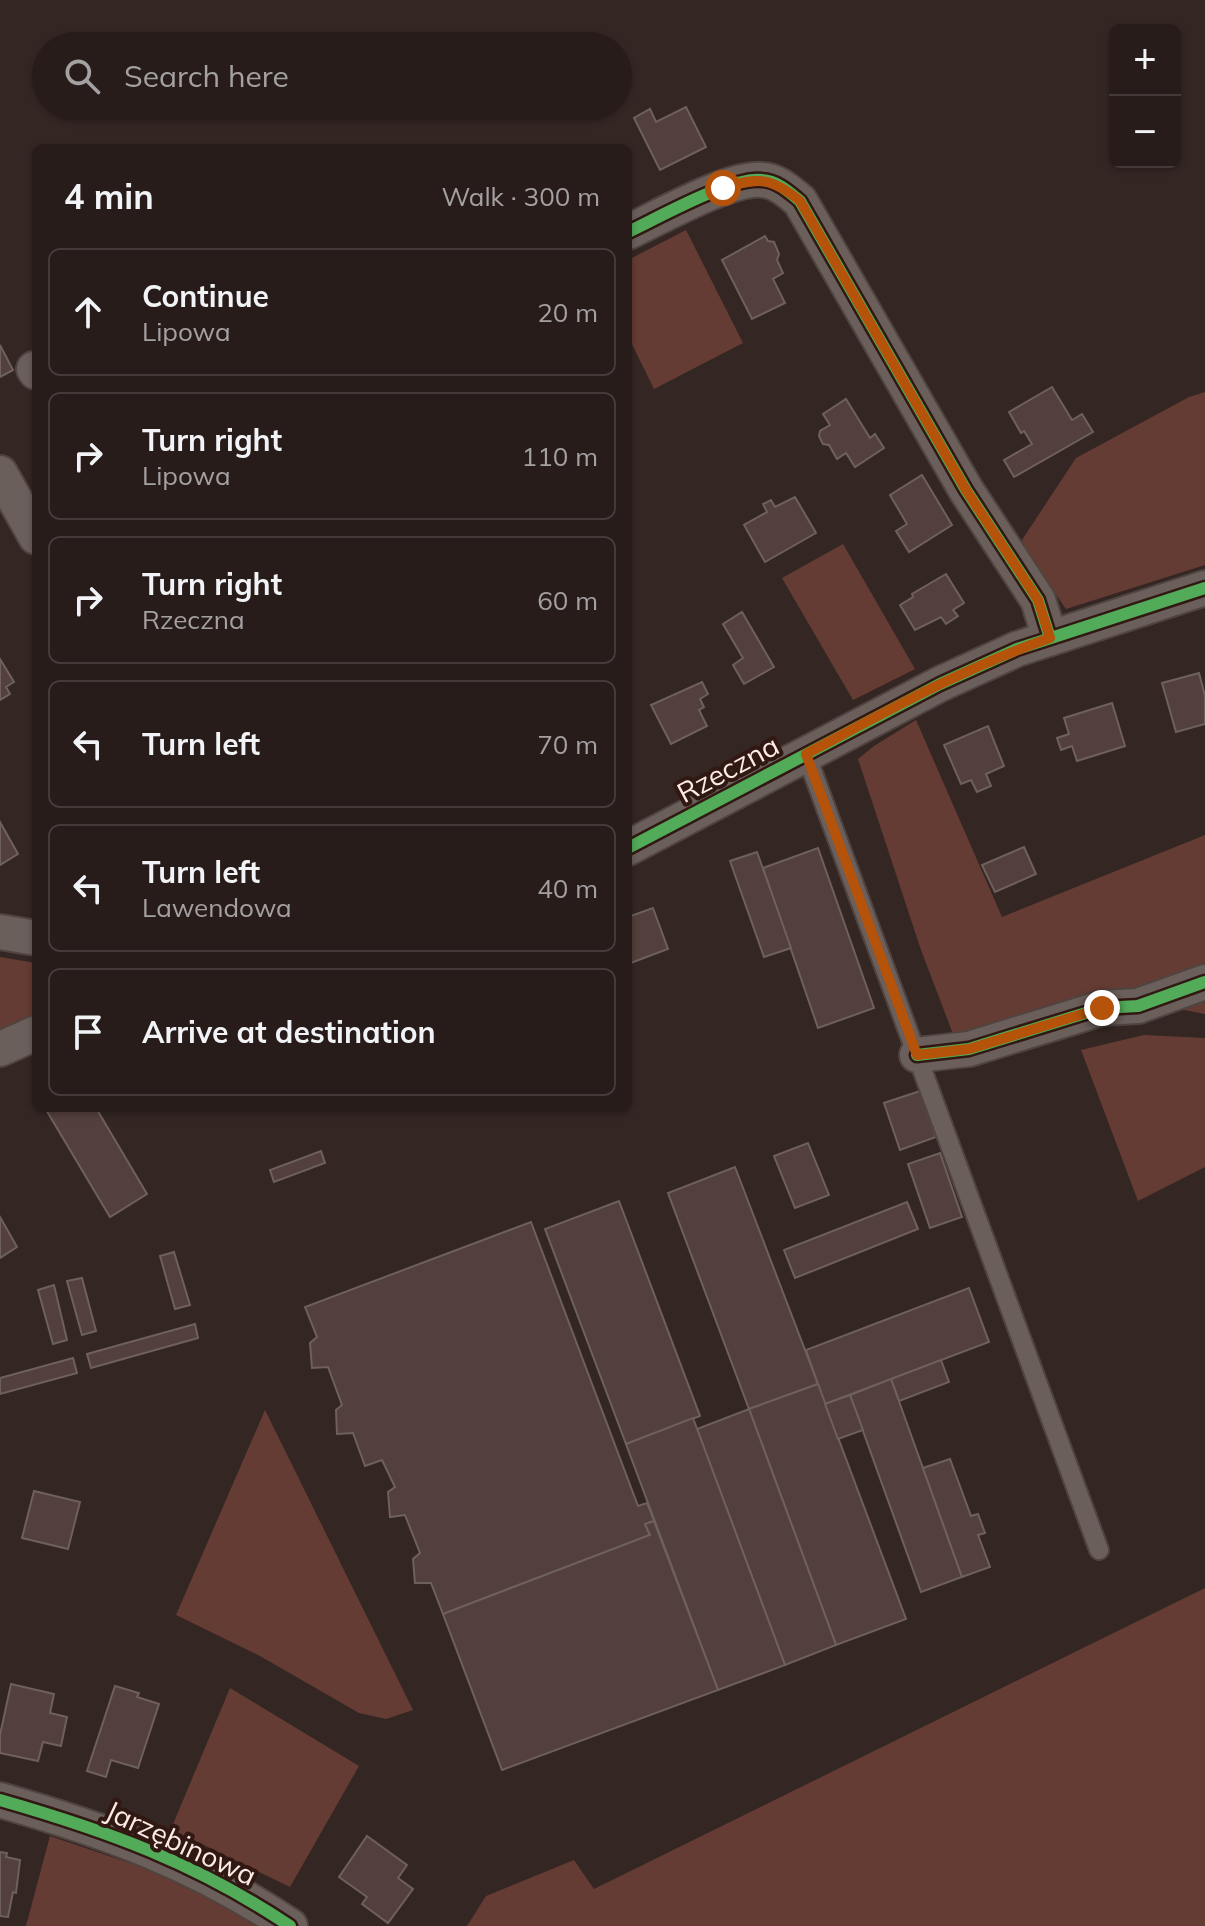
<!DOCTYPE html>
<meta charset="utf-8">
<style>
body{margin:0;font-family:Mulish,sans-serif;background:#2f2523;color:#f1f3f6}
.controls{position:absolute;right:24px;top:24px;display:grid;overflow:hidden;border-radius:12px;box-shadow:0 2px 6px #0004}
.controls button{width:72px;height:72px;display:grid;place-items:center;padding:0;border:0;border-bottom:2px solid #433a39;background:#271c1a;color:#f1f3f6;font:40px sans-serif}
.stop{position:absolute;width:24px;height:24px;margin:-18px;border:6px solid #b45309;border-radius:50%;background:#fff}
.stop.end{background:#b45309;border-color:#fff;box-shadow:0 2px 8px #0008}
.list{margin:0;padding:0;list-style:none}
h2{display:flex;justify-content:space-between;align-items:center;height:104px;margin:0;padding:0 32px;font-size:34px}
h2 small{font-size:26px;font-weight:400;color:#a4a1a2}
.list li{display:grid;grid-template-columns:52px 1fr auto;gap:24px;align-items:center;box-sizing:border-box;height:128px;margin:0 16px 16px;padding:0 16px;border:2px solid #433a39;border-radius:12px}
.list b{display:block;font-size:30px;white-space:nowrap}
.list p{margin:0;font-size:26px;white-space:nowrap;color:#a4a1a2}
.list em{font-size:26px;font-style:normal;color:#a4a1a2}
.icon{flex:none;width:44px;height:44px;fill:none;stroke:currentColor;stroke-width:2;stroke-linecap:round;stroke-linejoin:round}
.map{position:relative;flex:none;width:1205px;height:1926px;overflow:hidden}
.search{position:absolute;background:#271c1a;box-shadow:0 2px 6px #0004;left:32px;top:32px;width:600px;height:88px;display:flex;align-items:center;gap:20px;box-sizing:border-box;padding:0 28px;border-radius:44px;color:#a4a1a2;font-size:30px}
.panel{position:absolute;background:#271c1a;box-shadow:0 2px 6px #0004;left:32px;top:144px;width:600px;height:968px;border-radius:12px}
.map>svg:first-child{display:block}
</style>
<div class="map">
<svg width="1205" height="1926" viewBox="0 0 1205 1926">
<rect width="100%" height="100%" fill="#342623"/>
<g fill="#653c33">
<path d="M686 230 743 343 654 389 628 336V260Z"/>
<path d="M1205 392V565L1066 609 1020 543 1076 458 1189 397Z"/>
<path d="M843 544 915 669 853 700 782 578Z"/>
<path d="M916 720 1002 917 1205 835V1014L1131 1000 953 1034 921 950 858 759 874 746Z"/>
<path d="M0 957 36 963V1022L0 1037Z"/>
<path d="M1144 1035 1205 1038V1167L1138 1201 1081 1050Z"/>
<path d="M265 1410 413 1710 386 1719 359 1713 260 1656 176 1615Z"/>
<path d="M1205 1588V1926H467L486 1896 574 1860 594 1889Z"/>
<path d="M230 1688 359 1766 290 1887 171 1829Z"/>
<path d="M50 1836 156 1872 265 1926H26Z"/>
</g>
<g fill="#533f3b" stroke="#6d605d" stroke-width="2">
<path d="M686 107 706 147 660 170 634 118 650 109 656 122Z"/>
<path d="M765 236 768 241 774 242 779 254 777 260 783 273 773 279 785 303 752 319 722 260Z"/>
<path d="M0 345 13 370 0 377Z"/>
<path d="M1052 387 1072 420 1082 414 1093 432 1014 477 1004 460 1032 444 1024 431 1021 433 1009 412Z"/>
<path d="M846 399 870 438 875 434 884 448 855 467 846 453 837 459 829 445 823 444 819 436 820 431 830 425 823 414Z"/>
<path d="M922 475 952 525 909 552 896 531 907 524 890 495Z"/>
<path d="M795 497 816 533 765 562 744 525 767 512 763 504 771 500 775 507Z"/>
<path d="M946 574 964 603 953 610 958 616 946 624 941 617 915 630 900 605 913 597 912 594Z"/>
<path d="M742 612 774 667 744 684 733 665 743 658 723 624Z"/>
<path d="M0 659 14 682 6 687 10 694 0 700Z"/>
<path d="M1199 673 1205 696V724L1176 732 1162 683Z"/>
<path d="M702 682 708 694 700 699 704 707 699 710 707 726 671 744 651 705Z"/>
<path d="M1112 703 1125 746 1077 761 1072 746 1061 750 1057 738 1069 734 1064 718Z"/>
<path d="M988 726 1004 766 986 774 991 786 977 792 971 780 961 784 944 745Z"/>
<path d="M0 822 18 854 0 865Z"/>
<path d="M1024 847 1036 874 995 892 982 865Z"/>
<path d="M818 848 874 1008 818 1028 763 868Z"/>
<path d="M757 852 791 948 764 957 730 861Z"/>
<path d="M653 908 668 949 628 964V917Z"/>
<path d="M920 1091 936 1137 900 1150 884 1103Z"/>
<path d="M45 1108H96L147 1194 110 1217Z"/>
<path d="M808 1143 829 1195 795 1208 774 1156Z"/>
<path d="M321 1151 325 1163 274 1182 270 1170Z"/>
<path d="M940 1153 962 1217 930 1228 908 1164Z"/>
<path d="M735 1167 818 1384 749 1409 668 1193Z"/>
<path d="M619 1201 700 1416 626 1444 545 1229Z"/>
<path d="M907 1202 918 1229 795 1278 784 1250Z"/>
<path d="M0 1217 17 1247 0 1258Z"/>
<path d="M531 1222 638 1506 647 1503 654 1521 645 1524 650 1535 443 1614 431 1583H415L413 1559 420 1553 405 1515 390 1517 388 1492 395 1487 382 1460 365 1466 353 1433 337 1434 336 1410 342 1405 328 1367 312 1368 310 1343 317 1337 305 1307Z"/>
<path d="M174 1252 190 1305 175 1309 160 1256Z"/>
<path d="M82 1278 96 1331 82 1335 67 1281Z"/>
<path d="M54 1285 67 1340 53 1344 38 1290Z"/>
<path d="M969 1288 989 1342 825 1404 806 1350Z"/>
<path d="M195 1324 198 1338 91 1368 87 1354Z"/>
<path d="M73 1358 77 1373 0 1394V1378Z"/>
<path d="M941 1360 949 1382 899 1401 891 1379Z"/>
<path d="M891 1379 962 1577 921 1592 850 1395Z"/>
<path d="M818 1384 906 1619 836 1645 749 1409Z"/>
<path d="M850 1395 863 1430 838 1439 825 1404Z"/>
<path d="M749 1409 836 1645 785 1665 697 1429Z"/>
<path d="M693 1418 785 1665 718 1690 626 1444Z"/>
<path d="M950 1459 971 1516 978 1514 985 1533 978 1535 990 1567 962 1577 923 1468Z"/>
<path d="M34 1491 80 1502 68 1549 22 1538Z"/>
<path d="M654 1521 718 1690 502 1770 443 1614 650 1535 645 1524Z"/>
<path d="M11 1684 54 1694 50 1713 67 1717 61 1746 43 1742 38 1761 0 1753V1735Z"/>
<path d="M115 1686 139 1693 137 1697 159 1704 138 1768 111 1760 106 1777 87 1771Z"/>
<path d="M367 1836 407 1865 398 1878 413 1889 388 1923 362 1904 367 1897 339 1877Z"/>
<path d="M0 1852 7 1853 6 1857 20 1860 16 1893 13 1892 8 1917 0 1916Z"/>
</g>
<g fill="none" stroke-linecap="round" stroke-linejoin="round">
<defs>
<path id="service" d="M806 754 1099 1550"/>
<g id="minor">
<path d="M628 232C658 218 732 176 762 180 778 181 789 192 800 201L966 490 1038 600 1050 638"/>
<path d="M34 369 36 372"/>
<path d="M0 473 36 537"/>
<path d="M628 848 940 684 1017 649 1205 588"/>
<path d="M0 932 36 938"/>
<path d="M0 1049 36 1033"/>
<path d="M917 1055 969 1049 1102 1008 1138 1006 1205 982"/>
<path d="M0 1800C108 1831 196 1863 290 1926"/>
</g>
</defs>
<use href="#service" stroke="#504441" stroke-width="22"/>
<use href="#minor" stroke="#504441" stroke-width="38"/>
<use href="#service" stroke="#6b5f5c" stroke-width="18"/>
<use href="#minor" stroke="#6b5f5c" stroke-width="34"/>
<defs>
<g id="cycleway">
<path d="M628 232C658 218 732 176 762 180 778 181 789 192 800 201L966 490 1038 600 1050 638"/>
<path d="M628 848 940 684 1017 649 1205 588"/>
<path d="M917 1055 969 1049 1102 1008 1138 1006 1205 982"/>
<path d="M0 1800C108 1831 196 1863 290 1926"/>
</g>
</defs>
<use href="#cycleway" stroke="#311813" stroke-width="17"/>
<use href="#cycleway" stroke="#51ab58" stroke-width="12"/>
</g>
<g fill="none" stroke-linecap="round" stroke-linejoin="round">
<path stroke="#b45309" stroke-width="10" d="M723 188C758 177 771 177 800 201L966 490 1038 600 1050 638C965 667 886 712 806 754L917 1055 969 1049 1102 1008"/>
</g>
<g text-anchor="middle" stroke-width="8" stroke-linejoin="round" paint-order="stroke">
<g font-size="28" fill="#fdebe7" stroke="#311813">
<text transform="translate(728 769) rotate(-28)" y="10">Rzeczna</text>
<text transform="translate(181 1843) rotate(25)" y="10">Jarzębinowa</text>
</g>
</g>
</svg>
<div class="controls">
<button>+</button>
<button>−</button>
</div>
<div class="stop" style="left:723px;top:188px"></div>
<div class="stop end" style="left:1102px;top:1008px"></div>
<div class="search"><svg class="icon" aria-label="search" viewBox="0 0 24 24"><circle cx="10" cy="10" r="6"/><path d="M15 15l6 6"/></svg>Search here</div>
<section class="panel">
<h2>4 min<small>Walk · 300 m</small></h2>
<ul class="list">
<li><svg class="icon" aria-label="ahead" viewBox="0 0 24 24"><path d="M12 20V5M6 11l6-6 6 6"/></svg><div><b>Continue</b><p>Lipowa</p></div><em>20 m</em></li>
<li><svg class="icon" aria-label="right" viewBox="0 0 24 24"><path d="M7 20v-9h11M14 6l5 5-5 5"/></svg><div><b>Turn right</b><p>Lipowa</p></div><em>110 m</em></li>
<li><svg class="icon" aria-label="right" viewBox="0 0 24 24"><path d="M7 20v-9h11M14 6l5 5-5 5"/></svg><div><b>Turn right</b><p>Rzeczna</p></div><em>60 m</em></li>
<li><svg class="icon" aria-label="left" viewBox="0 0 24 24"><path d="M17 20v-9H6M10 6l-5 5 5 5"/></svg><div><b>Turn left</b></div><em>70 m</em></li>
<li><svg class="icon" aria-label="left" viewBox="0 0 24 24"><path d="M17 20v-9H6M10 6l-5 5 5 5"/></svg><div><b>Turn left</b><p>Lawendowa</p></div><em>40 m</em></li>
<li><svg class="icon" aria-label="arrive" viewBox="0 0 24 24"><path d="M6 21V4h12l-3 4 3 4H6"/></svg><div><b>Arrive at destination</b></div></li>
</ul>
</section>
</div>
